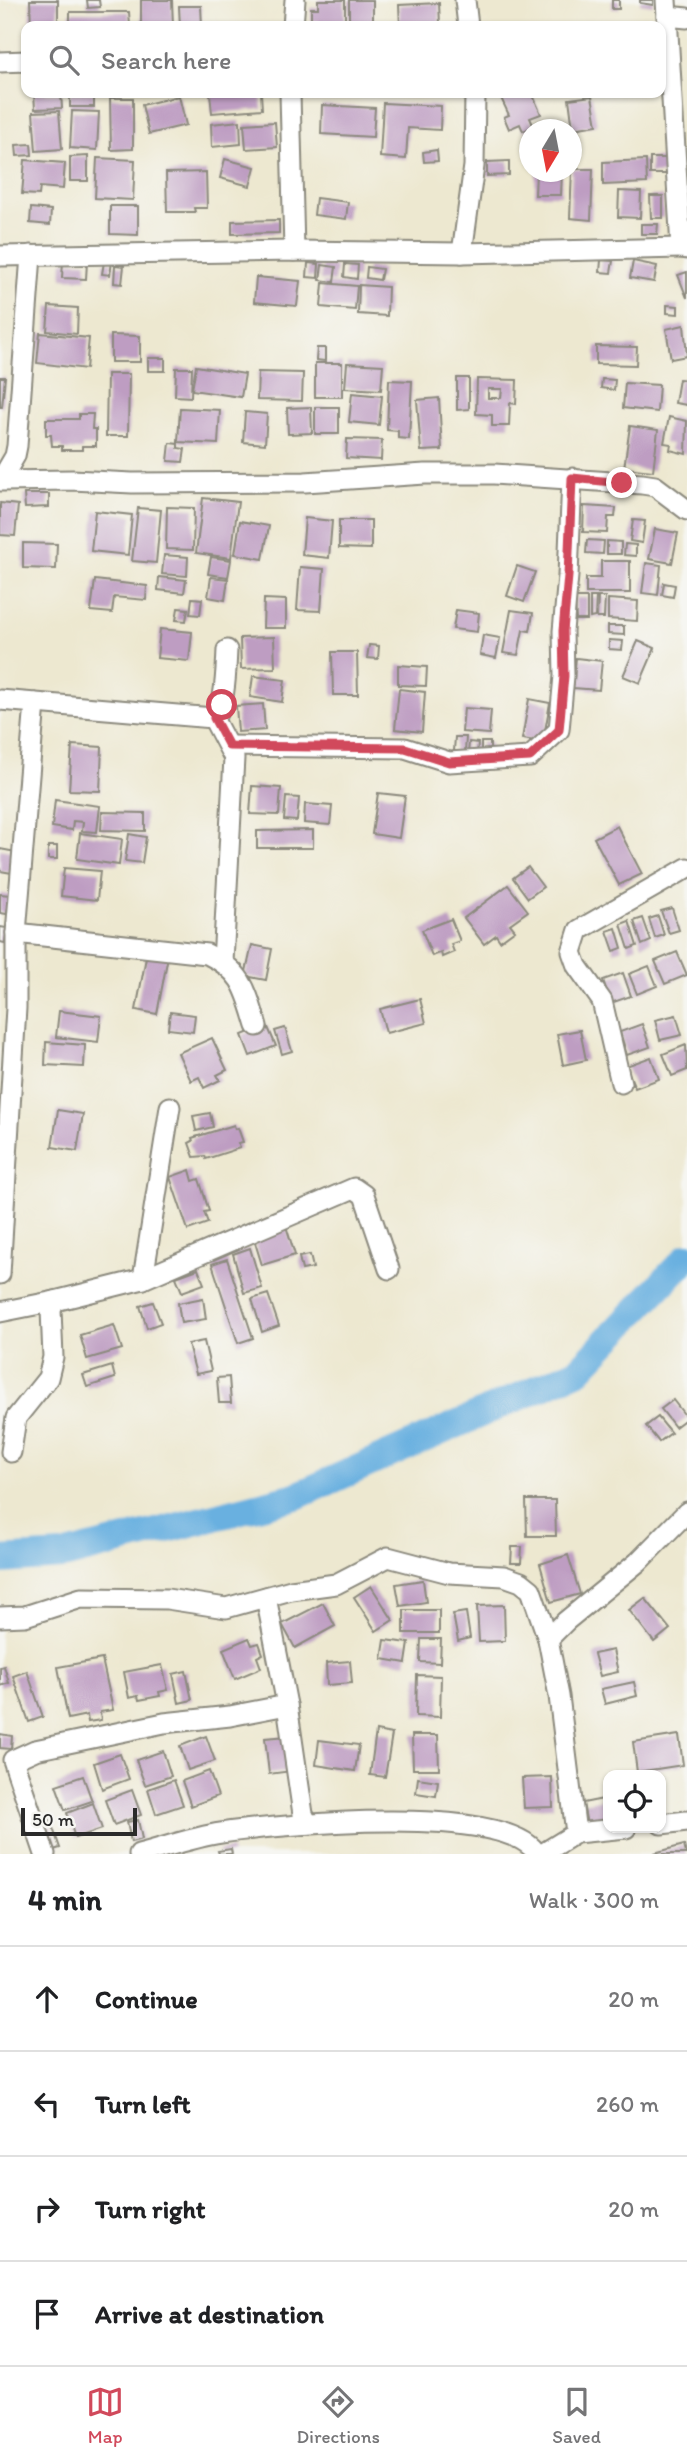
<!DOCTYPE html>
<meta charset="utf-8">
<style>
body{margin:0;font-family:Itim,sans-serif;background:#f2f2f2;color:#202124}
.controls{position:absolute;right:21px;bottom:21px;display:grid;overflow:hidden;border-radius:14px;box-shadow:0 2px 5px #0004}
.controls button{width:63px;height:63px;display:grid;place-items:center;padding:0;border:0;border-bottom:2px solid #e0e0e0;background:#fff;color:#202124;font:35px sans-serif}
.compass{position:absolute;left:519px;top:119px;width:63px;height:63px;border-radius:50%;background:#fff;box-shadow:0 2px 5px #0004;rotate:190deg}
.scale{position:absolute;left:21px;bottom:18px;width:116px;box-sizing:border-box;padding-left:7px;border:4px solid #2b2b2b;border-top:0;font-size:19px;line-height:24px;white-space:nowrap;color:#2b2b2b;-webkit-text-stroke:5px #f6f6f2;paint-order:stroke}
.stop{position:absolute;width:21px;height:21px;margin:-16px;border:5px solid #d1495b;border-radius:50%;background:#fff}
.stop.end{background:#d1495b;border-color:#fff;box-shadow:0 2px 7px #0008}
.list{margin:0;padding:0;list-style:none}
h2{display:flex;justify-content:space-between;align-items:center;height:91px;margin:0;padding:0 28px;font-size:30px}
h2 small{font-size:23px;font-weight:400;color:#757577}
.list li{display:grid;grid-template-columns:46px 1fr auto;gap:21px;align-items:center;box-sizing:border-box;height:105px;padding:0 28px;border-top:2px solid #e0e0e0}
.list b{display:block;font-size:26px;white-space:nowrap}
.list em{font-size:23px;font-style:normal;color:#757577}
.icon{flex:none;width:38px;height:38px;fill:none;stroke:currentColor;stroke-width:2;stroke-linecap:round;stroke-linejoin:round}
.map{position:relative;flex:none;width:687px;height:1854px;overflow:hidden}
.search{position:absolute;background:#fff;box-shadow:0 2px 5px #0004;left:21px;right:21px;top:21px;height:77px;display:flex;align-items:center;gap:18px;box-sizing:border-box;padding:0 24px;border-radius:14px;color:#757577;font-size:26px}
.sheet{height:511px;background:#fff}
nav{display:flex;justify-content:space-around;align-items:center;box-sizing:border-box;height:98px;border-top:2px solid #e0e0e0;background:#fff;font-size:19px;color:#757577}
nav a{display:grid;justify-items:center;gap:4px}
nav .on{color:#d1495b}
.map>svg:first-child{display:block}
</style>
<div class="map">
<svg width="687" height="1854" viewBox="0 0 687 1854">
<rect width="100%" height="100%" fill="#f6f6f2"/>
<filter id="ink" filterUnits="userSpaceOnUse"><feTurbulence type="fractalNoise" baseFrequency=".0143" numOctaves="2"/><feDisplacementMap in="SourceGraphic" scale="14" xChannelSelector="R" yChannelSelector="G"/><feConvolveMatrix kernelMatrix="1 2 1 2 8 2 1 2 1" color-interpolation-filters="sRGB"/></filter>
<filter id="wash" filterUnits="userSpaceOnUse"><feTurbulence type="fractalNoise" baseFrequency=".00686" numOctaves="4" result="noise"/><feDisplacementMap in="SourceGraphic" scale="28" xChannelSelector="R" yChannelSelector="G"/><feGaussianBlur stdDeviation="1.57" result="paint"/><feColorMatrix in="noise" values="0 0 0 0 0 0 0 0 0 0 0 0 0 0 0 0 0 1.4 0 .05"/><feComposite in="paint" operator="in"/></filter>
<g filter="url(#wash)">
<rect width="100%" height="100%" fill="#ede8d0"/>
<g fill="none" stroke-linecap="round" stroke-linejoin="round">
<path stroke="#69b0e0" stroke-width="28" d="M0 1560 63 1556 296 1496 579 1370 687 1257"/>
</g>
<g id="blocks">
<g fill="#be9dc2" fill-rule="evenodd">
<path d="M30 0H58V26H31Z"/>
<path d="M87 0H99L100 7 88 8Z"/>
<path d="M141 0H172L173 26H141Z"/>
<path d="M318 0H345V26H318V21H311V8H318Z"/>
<rect x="349" y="0" width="24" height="26"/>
<rect x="612" y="0" width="7" height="9"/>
<path d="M640 0H653V5L640 3Z"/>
<path d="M439 3 440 24 400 26 399 5Z"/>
<path d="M179 6H201L202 26H180Z"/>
<path d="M70 12H129L130 26H70Z"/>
<path d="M34 93H61L62 108 35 109Z"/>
<rect x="70" y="93" width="24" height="14"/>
<path d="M210 93H261L262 109 212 113Z"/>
<path d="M513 93H532L541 114 530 118 534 127 523 131 520 124 509 129 504 117 509 115 501 98Z"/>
<path d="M179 96 186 125 149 134 142 105Z"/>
<path d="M592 96 597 125 573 129 569 99Z"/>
<path d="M110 98H133V149L111 150Z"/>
<path d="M383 103 441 106 440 130 408 128 406 159 380 157Z"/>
<path d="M322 105 375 108 373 137 321 134Z"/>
<path d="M59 111 62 149 36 151 33 112Z"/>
<path d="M72 111 99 112 97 150 70 148Z"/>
<path d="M240 121 241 144 212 147 211 124Z"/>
<path d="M275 122 277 147 246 149 244 124Z"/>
<path d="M31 144 32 155 17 156 16 145Z"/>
<path d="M437 150 438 161 424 162 423 152Z"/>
<path d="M88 156V181H70V157Z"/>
<path d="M97 158 135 160 133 200 95 198Z"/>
<rect x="650" y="158" width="16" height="16"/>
<path d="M225 159 255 167 250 186 220 178Z"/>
<path d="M25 160 65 163 63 189 40 187 39 195 22 194Z"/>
<path d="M646 160 647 183 603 185V162Z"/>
<path d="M509 161V175L487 176V162Z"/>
<path d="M572 169H593L591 220 570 218Z"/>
<path d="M206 172 207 208H194L195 212H167L166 173Z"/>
<path d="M536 172H562L561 195H535Z"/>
<path d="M619 191 641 192 640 218 618 217Z"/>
<path d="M650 196H663V218H651Z"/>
<path d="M316 198 348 202 346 219 314 215Z"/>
<path d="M110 206H138V235L110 234Z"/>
<path d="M31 208 51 210 50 225 30 223Z"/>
<path d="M279 220V233L232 234V221Z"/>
<path d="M641 224H658L657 234H641Z"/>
<path d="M601 260 613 261 611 273 600 272Z"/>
<path d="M63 261 87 262 86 279 62 278Z"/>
<path d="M633 261 657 266 654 282 630 278Z"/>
<path d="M104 262H112L110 275 102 274Z"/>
<path d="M308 263 319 264 318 278 307 277Z"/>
<path d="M345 264 358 265 357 279 344 277Z"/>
<path d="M115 265 124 266 122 284 114 283Z"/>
<path d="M322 265 336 267 334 282 320 280Z"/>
<path d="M367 267 382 269 380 280 366 278Z"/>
<path d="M687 272V298L678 275Z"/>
<path d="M256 277 300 281 297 306 254 302Z"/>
<path d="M323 283 357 286 355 310 321 307Z"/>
<path d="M359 285 388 287 387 316 358 314Z"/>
<path d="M667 305 678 306V314L667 313Z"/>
<path d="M49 306 78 308 77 334 47 331Z"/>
<path d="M684 325 687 356 671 359 666 329Z"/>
<path d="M40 333 89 338 86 369 37 363Z"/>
<path d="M111 335 140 336V362H111Z"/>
<path d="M596 346 637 347 636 365 596 364Z"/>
<path d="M317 348H325V361L316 360Z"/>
<rect x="148" y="358" width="17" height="13"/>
<rect x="315" y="363" width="27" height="34"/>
<path d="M347 363 383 365 381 390 345 388Z"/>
<path d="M196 366 245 374 241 397 192 390Z"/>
<path d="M176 368H192L191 397 175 396Z"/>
<path d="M258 372 303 373 302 401 257 400Z"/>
<path d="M107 374H129L128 436H106Z"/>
<path d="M0 377H5L2 407H0Z"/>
<path d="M457 378H469V409L457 410Z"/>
<path d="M477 379 517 380 516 404 510 403 509 426H492V415L476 414ZM488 389H502L501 398H488Z"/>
<path d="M602 379 615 380 614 390 601 388Z"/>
<path d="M679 379 687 380V405L675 403Z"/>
<path d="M389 380 412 381 409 439 398 438V431L387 430Z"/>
<path d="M625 383 659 385 657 412 623 408Z"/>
<path d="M352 393 382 396 379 425 349 422Z"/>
<path d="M439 398 442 450 421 451 417 400Z"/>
<path d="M311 407 312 433 288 434 287 408Z"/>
<rect x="315" y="407" width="24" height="27"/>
<path d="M180 408 220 410 218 444 178 442Z"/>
<path d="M245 412 267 414 265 444 243 442Z"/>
<path d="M79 414H93L92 429H96V446H82V450H62V446H52L51 435H46V419H79Z"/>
<path d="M669 417 687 421 686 454 670 450 671 444 664 443Z"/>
<path d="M630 426 658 430 653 471 624 468Z"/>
<path d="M347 439 382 440 381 460 346 458Z"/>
<path d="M170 443 178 444V448L185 449 183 462 168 461Z"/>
<path d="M24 494H49V507L25 508Z"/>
<path d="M203 498 238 502 231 558 196 553Z"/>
<path d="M0 503 18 505 15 536 0 535Z"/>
<path d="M584 506 616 508 615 517H608L607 533 583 532Z"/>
<path d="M167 507 194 508 193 550 166 549Z"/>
<path d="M138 508 161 510 156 563 132 561Z"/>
<path d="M95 511 132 515 128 555 91 551Z"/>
<path d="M305 518 332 521 329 558 302 555Z"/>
<path d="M339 520H371V549L339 548Z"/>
<path d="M633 520 645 521 642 543 630 541Z"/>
<path d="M240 521 269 526 263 559 235 554Z"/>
<path d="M655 529 678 533 672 563 649 559Z"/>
<path d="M587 540 604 541 603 554 586 553Z"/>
<path d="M607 541 621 542V554H607Z"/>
<path d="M23 543 57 544 56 569 23 568Z"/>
<path d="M625 544 636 545V556L624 555Z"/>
<path d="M164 555 188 557 187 576 162 574Z"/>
<path d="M211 557 231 560 228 577 208 574Z"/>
<path d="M601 561H630V593H586V578H601Z"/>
<path d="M646 563 661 565 658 595 642 593Z"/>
<path d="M517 566 535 572 524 602 507 596Z"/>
<path d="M300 567 324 569 321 611 297 610Z"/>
<path d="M159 577 186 580 184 593 158 590Z"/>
<path d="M211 577 228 579 225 600 208 597Z"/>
<path d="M95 580 147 586 146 600 114 597 112 613 91 611Z"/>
<path d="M664 583 675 585 673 597 662 595Z"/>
<path d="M590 597H596L595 617 590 618Z"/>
<path d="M598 597H605L604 618H597Z"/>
<path d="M192 598 202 599 200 615 190 614Z"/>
<path d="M575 598H587V620H576Z"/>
<path d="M264 599 286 600V628H263Z"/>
<path d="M608 599 638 601 637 621 608 619Z"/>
<path d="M178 608 188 609 186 621 176 620Z"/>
<path d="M456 610 479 613 477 632 453 629Z"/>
<path d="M511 610 533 613 530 631 523 630 518 655 503 653Z"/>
<path d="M608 626H624V635L608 634Z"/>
<path d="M160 629 192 632 189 661 157 658Z"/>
<path d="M483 635 500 638 496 658 480 655Z"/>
<path d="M274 637 275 668 241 669 240 638Z"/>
<path d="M609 640 623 641 622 650 609 649Z"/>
<path d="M638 641 655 648 640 683 623 676Z"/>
<path d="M369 645 379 646 378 659 367 658Z"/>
<path d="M332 652H357L358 695H333Z"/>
<path d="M576 658 602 661 599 690 573 688Z"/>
<path d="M398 665 427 667 426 686 398 685Z"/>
<path d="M253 676 285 680 282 702 250 697Z"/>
<path d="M399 689 425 692 422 732 395 729Z"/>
<path d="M529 699 550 703 543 742 522 739Z"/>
<path d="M263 704 265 730 238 732 236 706Z"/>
<path d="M464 708 491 710 489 734 462 732Z"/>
<path d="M455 737H466L465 752 454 751Z"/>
<path d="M469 742 478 743 477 754 468 753Z"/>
<path d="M481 742H490V754L481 753Z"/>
<path d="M72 745 102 747 100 791 69 790Z"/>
<path d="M252 786 281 788 279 815 250 814Z"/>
<path d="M378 793 405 796 399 838 372 834Z"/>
<path d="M286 797 299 798 297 821 284 820Z"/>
<path d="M55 800 100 806 97 832 82 831 83 822 73 821 72 830 52 827Z"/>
<path d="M305 804 332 806 330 825 304 823Z"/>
<path d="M102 812 145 813V831L101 830Z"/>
<path d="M617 826 642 874 619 885 594 838Z"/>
<path d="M313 830V848H257V831Z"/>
<path d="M80 833 122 839 119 865 77 859Z"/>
<path d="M129 834 146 837 142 863 125 861Z"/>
<rect x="48" y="846" width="9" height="13"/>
<path d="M0 849 16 852 12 873 0 871Z"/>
<path d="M528 867 543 887 528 898 513 878Z"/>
<path d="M64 868 100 871 97 900 61 896Z"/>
<path d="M508 885 528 911 510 924 515 930 500 941 496 935 484 944 464 918Z"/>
<path d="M0 894 10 895 7 914 0 913Z"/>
<path d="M672 908 679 930 669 933 661 911Z"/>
<path d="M658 916 664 935 655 938 649 919Z"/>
<path d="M643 918 651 941 642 945 634 921Z"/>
<path d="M451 919 460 941 451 944 454 952 442 957 441 952 432 956 422 930Z"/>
<path d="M629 921 637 946 629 949 621 924Z"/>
<path d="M0 927 7 928 5 943 0 942Z"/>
<path d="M616 928 622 948 614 951 607 931Z"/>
<path d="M252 945 272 949 266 980 245 976Z"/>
<path d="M147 952 168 956 157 1014 136 1010Z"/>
<path d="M677 952 687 975 665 984 655 961Z"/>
<path d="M649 966 657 986 637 994 629 974Z"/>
<path d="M623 973 631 996 611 1003 603 980Z"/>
<path d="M420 999 426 1023 386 1033 380 1009Z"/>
<path d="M59 1011 101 1016 98 1042 56 1037Z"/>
<path d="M170 1012 195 1015 193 1032 168 1029Z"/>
<path d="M676 1015 682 1035 660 1040 655 1020Z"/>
<path d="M642 1024 650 1047 627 1055 620 1032Z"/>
<path d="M267 1025 276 1046 250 1056 242 1035Z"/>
<path d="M285 1028 292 1051 282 1054 275 1031Z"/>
<path d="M580 1030 586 1060 563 1065 557 1034Z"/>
<path d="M212 1038 227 1070 217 1075 220 1080 204 1088 199 1077 191 1081 178 1053Z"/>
<path d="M46 1042 85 1045 84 1067 45 1065Z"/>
<path d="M686 1045 687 1070 672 1076 663 1054Z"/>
<path d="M651 1057 659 1079 635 1088 626 1066Z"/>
<path d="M58 1110 83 1114 77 1151 52 1147Z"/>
<path d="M210 1113 213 1127 196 1131 193 1116Z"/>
<path d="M234 1125 235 1129 238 1128 243 1142 238 1143 240 1148 206 1159 205 1156 194 1157 189 1143 193 1141 192 1138Z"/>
<path d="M190 1170 193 1181 199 1179 209 1211 204 1212 208 1223 188 1230 170 1177Z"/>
<path d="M286 1226 295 1255 262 1265 253 1236Z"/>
<path d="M250 1248 262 1288 244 1293 233 1254Z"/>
<path d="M310 1255 313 1268 302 1270 299 1257Z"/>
<path d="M227 1259 253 1338 238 1343 212 1264Z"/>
<path d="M198 1269 204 1284 182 1292 176 1277Z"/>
<path d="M268 1294 279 1326 262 1332 252 1299Z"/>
<path d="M203 1298 206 1319 181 1323 178 1303Z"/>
<path d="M153 1302 161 1323 147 1328 140 1306Z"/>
<path d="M114 1325 122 1349 87 1359 80 1335Z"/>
<path d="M204 1341 211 1371 196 1374 188 1344Z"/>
<path d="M112 1366 115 1378 87 1387 83 1375Z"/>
<path d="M229 1377 231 1403H219L217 1378Z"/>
<path d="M673 1400 687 1418 675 1427 661 1409Z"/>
<path d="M658 1417 671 1433 659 1442 646 1426Z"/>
<path d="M526 1500H555L556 1536H527Z"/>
<path d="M512 1547H522L521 1563H511Z"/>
<path d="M568 1555 580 1594 551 1602 540 1564Z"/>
<path d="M423 1580 426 1602 400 1606 396 1584Z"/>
<path d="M371 1586 393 1620 376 1631 354 1597Z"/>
<path d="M645 1598 670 1629 654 1642 629 1610Z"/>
<path d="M323 1603 335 1626 295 1648 282 1624Z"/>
<path d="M504 1605 505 1641 479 1642 477 1606Z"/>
<rect x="404" y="1610" width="35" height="23"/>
<path d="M466 1612 470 1638 458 1641 453 1614Z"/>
<path d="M249 1638 252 1645 259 1643 263 1654 257 1657 261 1668 235 1679 223 1649Z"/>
<path d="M421 1639H441L440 1663 420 1662Z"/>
<path d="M385 1640 409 1643 406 1663 382 1659Z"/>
<path d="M613 1650 618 1672 600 1676 594 1654Z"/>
<path d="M102 1659 113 1710 100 1712 101 1720 88 1722 87 1715 68 1719 58 1667Z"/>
<path d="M350 1661 352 1683 327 1685 326 1663Z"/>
<path d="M162 1665 168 1690 159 1692 160 1696 139 1700 138 1696 129 1698 124 1672Z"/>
<path d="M4 1666 9 1683 0 1686V1667Z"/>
<path d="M27 1671 43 1717 29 1722 13 1676Z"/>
<path d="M186 1671 192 1700 179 1703 173 1674Z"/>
<path d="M417 1675 441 1676 440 1717 416 1716Z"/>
<path d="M634 1682 637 1696 605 1704 601 1689Z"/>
<path d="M376 1731 392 1734 385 1777 370 1775Z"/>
<path d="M0 1734 12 1736 11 1749 0 1748Z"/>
<path d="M412 1735H438L439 1769H413Z"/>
<path d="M679 1735 683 1765 637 1772 633 1742Z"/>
<path d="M206 1736 215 1761 188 1770 180 1746Z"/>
<path d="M288 1736 292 1771 269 1774 265 1738Z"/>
<path d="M319 1740 359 1745 355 1771 316 1765Z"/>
<path d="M163 1751 171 1776 145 1785 136 1760Z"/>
<path d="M120 1754 129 1779 102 1789 94 1763Z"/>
<path d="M209 1771 218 1796 191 1806 182 1781Z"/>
<path d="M83 1776 92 1801 65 1810 56 1785Z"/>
<path d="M552 1777 553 1807 524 1808 522 1778Z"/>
<path d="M418 1778 438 1781 436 1796 416 1793Z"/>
<path d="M174 1780 183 1805 156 1814 148 1789Z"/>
<path d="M132 1790 141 1815 114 1825 105 1800Z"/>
<path d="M608 1798V1824L587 1825 583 1803Z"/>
<path d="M93 1803 102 1829 75 1838 67 1813Z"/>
<path d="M48 1814 60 1848 50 1851 39 1817Z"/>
<path d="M138 1820 142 1839 131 1842 127 1822Z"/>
<path d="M684 1845 686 1854H654V1853Z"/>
<path d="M231 1849 232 1854H219L218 1851Z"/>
</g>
</g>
</g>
<g filter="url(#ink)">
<use href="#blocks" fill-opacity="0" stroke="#8c8a7e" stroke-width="2"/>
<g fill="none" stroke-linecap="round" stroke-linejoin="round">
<defs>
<g id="minor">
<path d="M465 0 468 26"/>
<path d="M666 0 681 248 687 249"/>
<path d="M667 16 687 18"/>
<path d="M293 26 295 0"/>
<path d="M0 62 26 61"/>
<path d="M290 93 294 251"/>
<path d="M462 253 474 166 475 93"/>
<path d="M0 256 294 251 462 253 681 248"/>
<path d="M1 480 15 456 17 446 31 255"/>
<path d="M0 481 72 480 132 483 305 482 425 474H494L642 484 655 486 687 510"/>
<path d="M0 700 213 718C226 709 226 666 227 650"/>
<path d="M213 718 234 758 223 962"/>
<path d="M230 746 405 748 449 762 530 757 559 730 564 676 563 631 568 576 572 478"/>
<path d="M16 933 207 954C243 971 246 990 257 1026"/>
<path d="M621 1083 602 1001 577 966 572 952 579 930 687 868"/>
<path d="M0 1274 16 1008V933L35 703"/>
<path d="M143 1279 170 1107"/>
<path d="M0 1312 55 1301"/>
<path d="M11 1452 16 1418 48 1378 53 1357 51 1310 55 1301 143 1279 354 1188 364 1195 389 1269"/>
<path d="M266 1597 287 1705 303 1814 308 1824"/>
<path d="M0 1617 25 1616 81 1598 167 1599 226 1608 291 1590 336 1584 388 1557 449 1573 504 1576 521 1582 531 1590 548 1639 559 1696 576 1833"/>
<path d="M548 1639 566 1621 638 1562 687 1512"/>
<path d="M661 1824 687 1821"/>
<path d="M45 1854 13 1760 35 1750 164 1723 230 1716 287 1705"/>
<path d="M139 1854C166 1847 194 1837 221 1833 277 1825 507 1802 537 1854"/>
<path d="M542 1854 576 1833 626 1828"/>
</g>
</defs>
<use href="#minor" stroke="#8c8a7e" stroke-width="23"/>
<use href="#minor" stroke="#fff" stroke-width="19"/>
</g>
</g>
<g fill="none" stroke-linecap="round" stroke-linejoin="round" filter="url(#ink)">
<path stroke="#d1495b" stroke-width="9" d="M222 705 219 714 214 718 229 746 405 748 449 762 530 757 559 730 564 676 563 631 568 576 572 478 622 483"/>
</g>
</svg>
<div class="controls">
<button><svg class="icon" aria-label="locate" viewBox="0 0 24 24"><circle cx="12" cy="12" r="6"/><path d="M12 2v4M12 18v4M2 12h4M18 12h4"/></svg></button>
</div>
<svg class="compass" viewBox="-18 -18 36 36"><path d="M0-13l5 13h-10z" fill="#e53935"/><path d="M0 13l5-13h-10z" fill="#757577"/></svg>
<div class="scale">50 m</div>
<div class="stop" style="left:222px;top:705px"></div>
<div class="stop end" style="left:622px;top:483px"></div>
<div class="search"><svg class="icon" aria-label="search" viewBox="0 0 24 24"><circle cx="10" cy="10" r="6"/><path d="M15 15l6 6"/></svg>Search here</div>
</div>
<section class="sheet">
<h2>4 min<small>Walk · 300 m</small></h2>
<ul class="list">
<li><svg class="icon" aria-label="ahead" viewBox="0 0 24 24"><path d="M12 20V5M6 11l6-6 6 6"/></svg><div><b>Continue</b></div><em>20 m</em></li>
<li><svg class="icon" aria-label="left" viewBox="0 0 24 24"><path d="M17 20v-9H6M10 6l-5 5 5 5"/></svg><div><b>Turn left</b></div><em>260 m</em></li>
<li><svg class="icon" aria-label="right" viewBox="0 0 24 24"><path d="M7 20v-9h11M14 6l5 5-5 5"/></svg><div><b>Turn right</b></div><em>20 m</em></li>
<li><svg class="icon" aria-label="arrive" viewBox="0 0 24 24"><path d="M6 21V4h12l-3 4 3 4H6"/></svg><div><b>Arrive at destination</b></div></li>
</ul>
</section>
<nav>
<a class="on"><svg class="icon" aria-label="map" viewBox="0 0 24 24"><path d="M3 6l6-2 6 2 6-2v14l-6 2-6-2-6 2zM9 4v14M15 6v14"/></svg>Map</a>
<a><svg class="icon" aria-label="directions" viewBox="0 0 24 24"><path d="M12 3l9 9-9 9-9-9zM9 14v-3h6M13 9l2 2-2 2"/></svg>Directions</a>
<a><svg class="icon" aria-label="saved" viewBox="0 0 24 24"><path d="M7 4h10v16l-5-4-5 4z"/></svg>Saved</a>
</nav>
